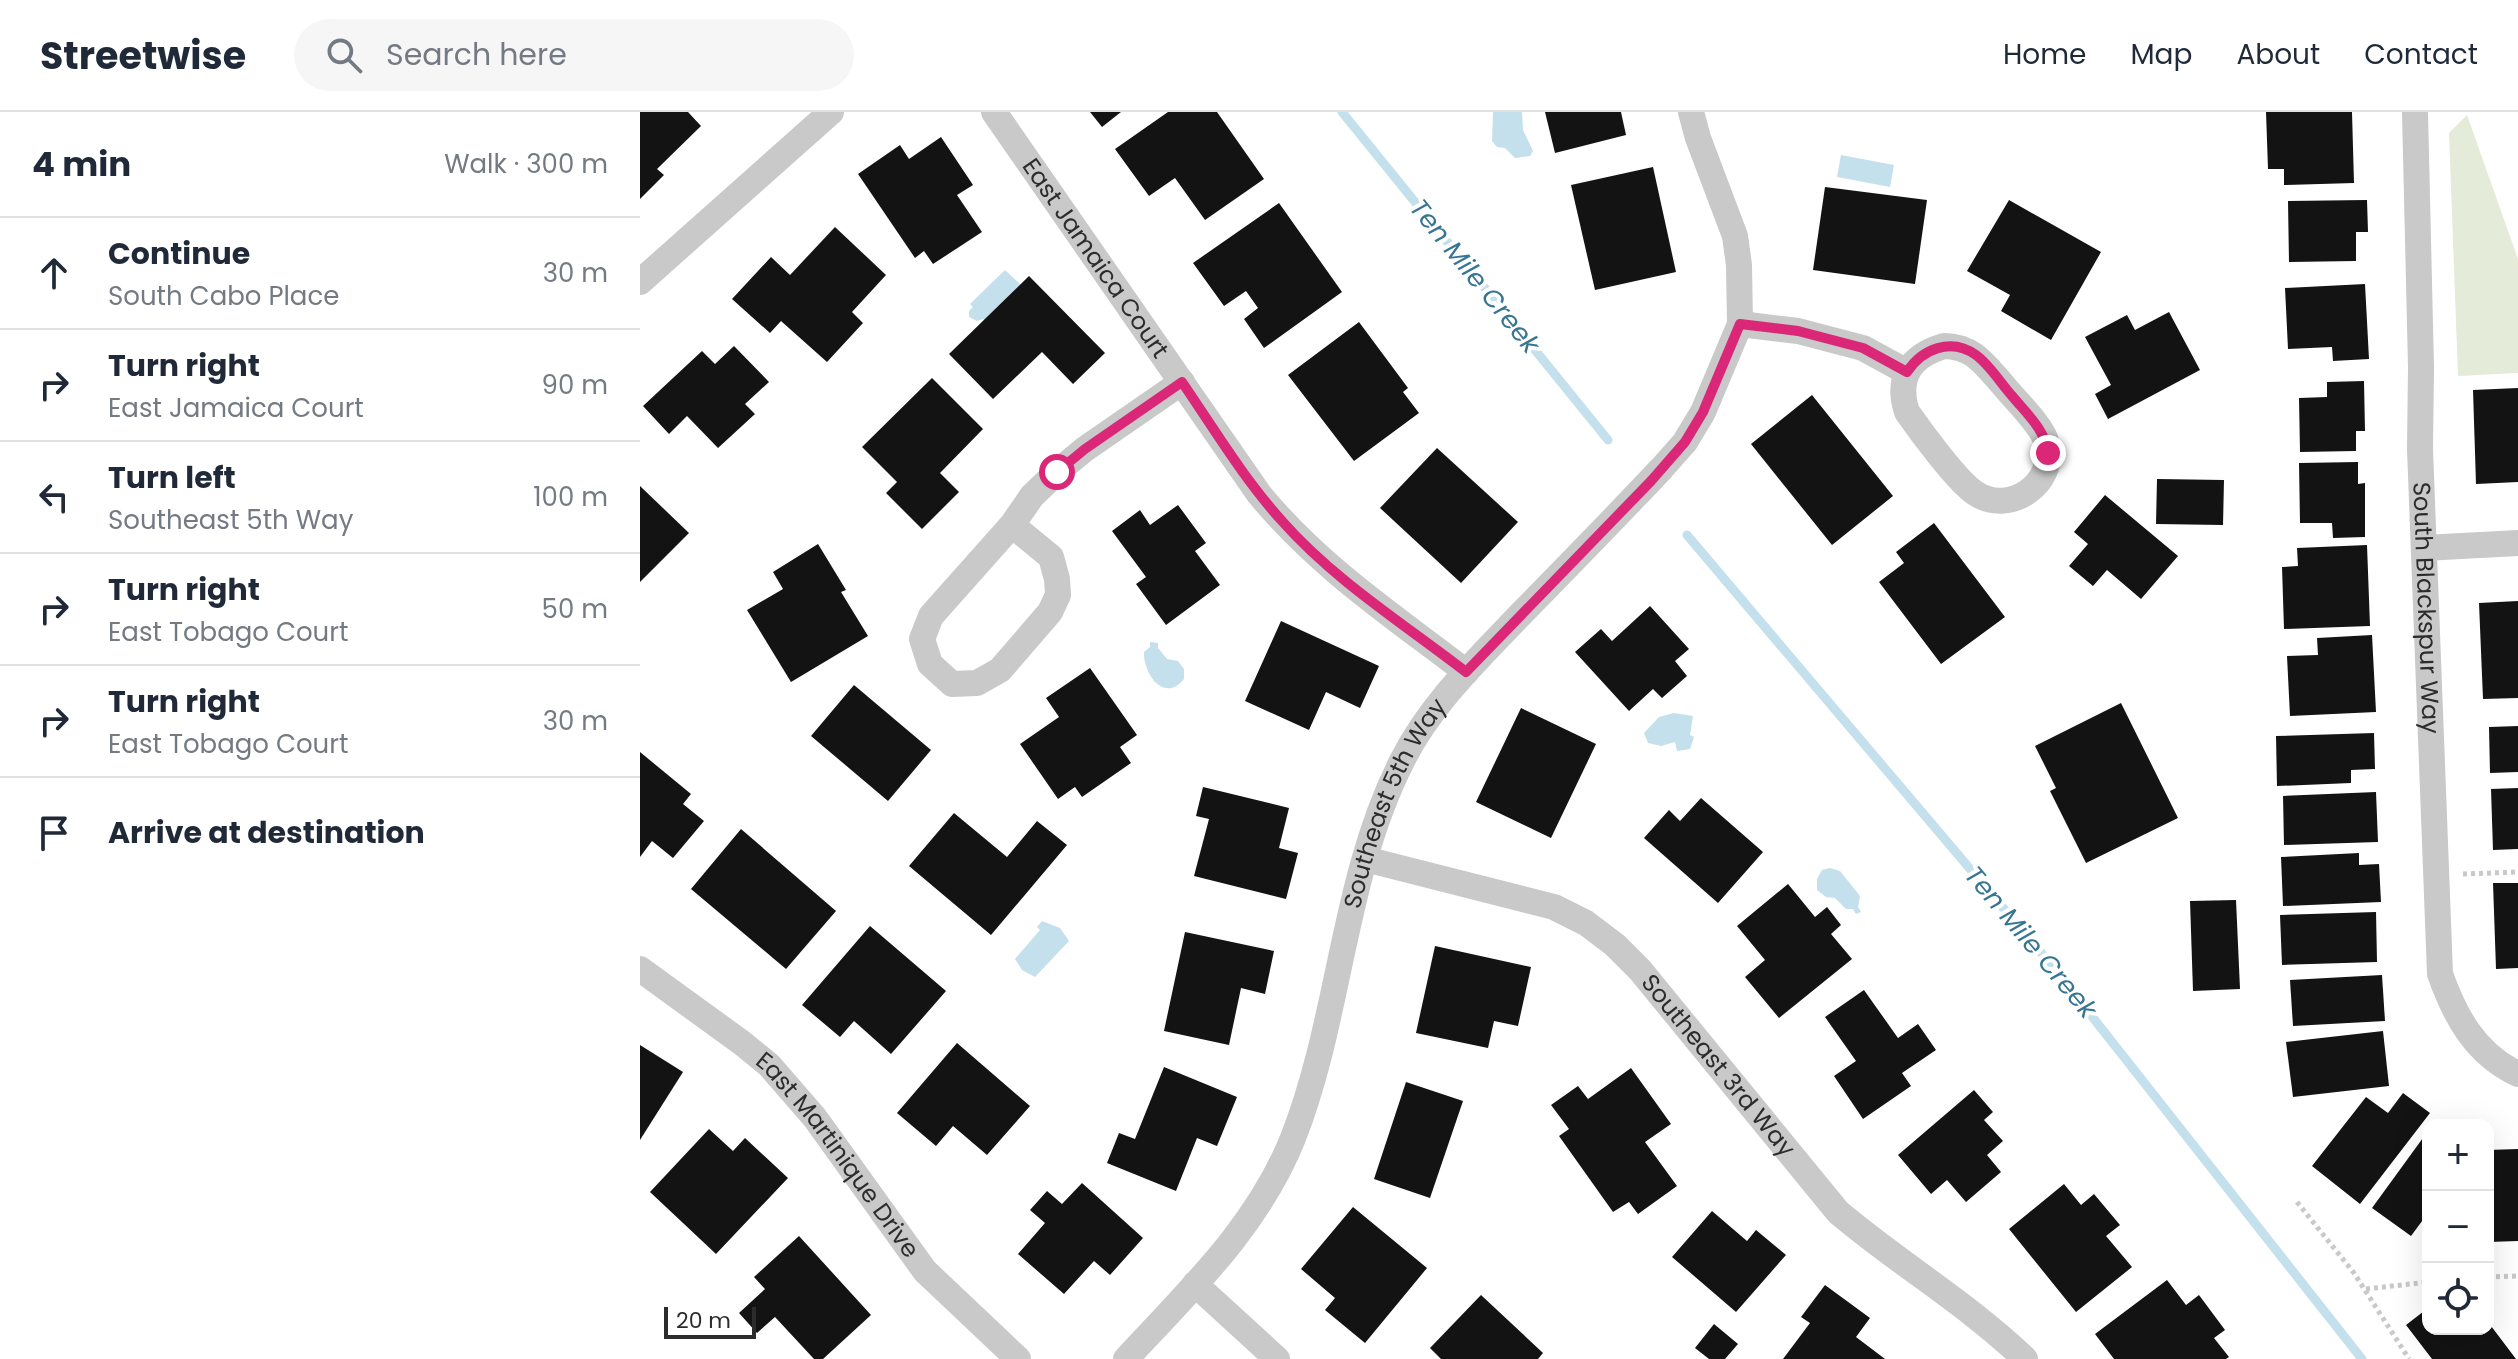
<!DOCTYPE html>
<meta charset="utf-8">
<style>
body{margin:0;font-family:Poppins,sans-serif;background:#f6f6f7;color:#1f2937}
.controls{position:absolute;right:24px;bottom:24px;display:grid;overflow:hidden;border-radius:16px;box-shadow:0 8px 32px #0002}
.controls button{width:72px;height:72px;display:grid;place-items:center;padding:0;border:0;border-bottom:2px solid #e0e1e3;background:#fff;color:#1f2937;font:40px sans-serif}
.scale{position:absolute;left:24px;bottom:20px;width:92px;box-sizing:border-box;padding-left:8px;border:4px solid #2c2c2c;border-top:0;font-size:22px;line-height:28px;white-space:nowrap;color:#2c2c2c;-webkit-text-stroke:6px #fff;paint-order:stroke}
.stop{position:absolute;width:24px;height:24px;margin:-18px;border:6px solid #db2777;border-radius:50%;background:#fff}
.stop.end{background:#db2777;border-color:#fff;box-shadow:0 2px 8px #0008}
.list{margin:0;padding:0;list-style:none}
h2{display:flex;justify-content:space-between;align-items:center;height:104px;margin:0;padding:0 32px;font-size:34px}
h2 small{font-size:26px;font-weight:400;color:#747a83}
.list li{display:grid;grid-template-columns:52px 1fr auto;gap:24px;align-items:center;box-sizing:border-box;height:112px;padding:0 32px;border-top:2px solid #e0e1e3}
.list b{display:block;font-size:30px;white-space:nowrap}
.list p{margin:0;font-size:26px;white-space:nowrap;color:#747a83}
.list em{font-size:26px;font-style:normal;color:#747a83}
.icon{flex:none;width:44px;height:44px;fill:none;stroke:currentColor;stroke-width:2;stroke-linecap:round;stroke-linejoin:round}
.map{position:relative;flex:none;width:1878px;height:1247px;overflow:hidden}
header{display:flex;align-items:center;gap:48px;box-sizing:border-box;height:112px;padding:0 40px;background:#fff;border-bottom:2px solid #e0e1e3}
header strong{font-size:38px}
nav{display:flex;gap:44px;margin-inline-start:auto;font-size:28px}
.search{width:560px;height:72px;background:#f6f6f7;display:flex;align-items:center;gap:20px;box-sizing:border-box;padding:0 28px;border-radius:44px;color:#747a83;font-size:30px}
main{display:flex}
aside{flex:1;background:#fff}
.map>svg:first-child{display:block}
</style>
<header>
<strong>Streetwise</strong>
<div class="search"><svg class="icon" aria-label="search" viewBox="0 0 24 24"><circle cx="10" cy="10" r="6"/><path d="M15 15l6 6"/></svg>Search here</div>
<nav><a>Home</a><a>Map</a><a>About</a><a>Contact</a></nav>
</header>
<main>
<aside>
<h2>4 min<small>Walk · 300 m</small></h2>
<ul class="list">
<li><svg class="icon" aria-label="ahead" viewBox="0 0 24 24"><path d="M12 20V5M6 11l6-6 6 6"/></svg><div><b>Continue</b><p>South Cabo Place</p></div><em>30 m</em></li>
<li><svg class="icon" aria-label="right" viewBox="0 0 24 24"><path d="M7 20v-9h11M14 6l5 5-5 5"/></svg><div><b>Turn right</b><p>East Jamaica Court</p></div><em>90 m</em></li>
<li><svg class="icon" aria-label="left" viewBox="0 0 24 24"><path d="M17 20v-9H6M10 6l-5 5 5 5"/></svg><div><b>Turn left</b><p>Southeast 5th Way</p></div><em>100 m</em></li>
<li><svg class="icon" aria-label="right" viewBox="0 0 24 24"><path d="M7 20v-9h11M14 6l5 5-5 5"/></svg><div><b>Turn right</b><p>East Tobago Court</p></div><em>50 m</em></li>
<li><svg class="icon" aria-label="right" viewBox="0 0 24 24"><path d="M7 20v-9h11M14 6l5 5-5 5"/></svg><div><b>Turn right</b><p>East Tobago Court</p></div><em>30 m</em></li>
<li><svg class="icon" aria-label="arrive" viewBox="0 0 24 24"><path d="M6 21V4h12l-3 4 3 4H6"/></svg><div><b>Arrive at destination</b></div></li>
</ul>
</aside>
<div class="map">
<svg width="1878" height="1247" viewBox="0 0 1878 1247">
<rect width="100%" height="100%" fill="#fff"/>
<path fill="#e4ebd9" d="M1827 3 1878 147V261L1818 264 1809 21Z"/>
<g fill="#c3e0ec">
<path d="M853 0H882L883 18 893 39 890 44 875 46 865 36 857 35 852 29Z"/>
<path d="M1201 43 1254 53 1250 75 1197 65Z"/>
<path d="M365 158 382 174 346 210 343 207 337 209 329 205V199L333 195 330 192Z"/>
<path d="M510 530 518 531V536L527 547 538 549 544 557V567C524 592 503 561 504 540L510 535Z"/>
<path d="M1034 601 1053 604 1050 623 1054 625 1050 637 1037 639 1035 630 1021 634 1008 631 1004 621 1019 605Z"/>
<path d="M1190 756 1200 759 1220 784 1218 795 1221 800 1216 802 1213 797H1206L1195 786 1186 785 1177 778V767L1182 758Z"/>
<path d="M402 809 420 816 429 829 395 865 382 858 375 847 400 818 397 815Z"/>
</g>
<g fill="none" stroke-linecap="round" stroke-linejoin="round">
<g stroke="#c3e0ec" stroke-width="9">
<path d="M702 0 968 328"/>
<path d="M1047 423 1409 850 1722 1247"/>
</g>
</g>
<g fill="#131313">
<path d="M0 0H48L61 14 17 57 24 63 0 87Z"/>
<path d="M450 0H481L462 15Z"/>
<path d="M528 0H577L624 67 565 108 535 66 509 84 475 37Z"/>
<path d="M905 0H981L986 23 915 41Z"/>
<path d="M1626 0H1712L1714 71 1644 73V57H1628Z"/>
<path d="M301 25 333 73 317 83 342 120 293 152 284 139 275 146 218 62 260 33 269 47Z"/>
<path d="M1013 55 1036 160 955 178 931 73Z"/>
<path d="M1185 75 1287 88 1275 172 1173 158Z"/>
<path d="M1369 88 1461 140 1411 228 1361 199 1370 183 1327 159Z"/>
<path d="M1727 88 1728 120H1716V149L1649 150 1648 89Z"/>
<path d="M639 91 702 180 624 236 604 207 618 196 606 179 584 194 553 151Z"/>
<path d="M195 115 246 163 212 200 223 211 187 250 141 209 130 221 92 187 131 145 150 163Z"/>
<path d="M389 164 465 241 433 272 402 240 353 287 309 242Z"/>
<path d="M1725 172 1729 247 1693 249 1692 235 1648 237 1645 176Z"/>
<path d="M1529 200 1560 258 1468 307 1455 282 1471 273 1445 225 1487 203 1495 218Z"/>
<path d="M719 210 768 276 763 280 779 301 714 349 648 263Z"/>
<path d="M94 234 129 270 105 292 115 302 78 336 47 304 29 322 3 294 62 239 75 252Z"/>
<path d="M292 266 343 317 300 361 319 380 282 417 246 381 257 370 222 335Z"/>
<path d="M1724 269 1725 319H1716V339L1660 340 1659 286 1687 285V270Z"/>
<path d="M1878 276V370L1836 372 1833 278Z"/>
<path d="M1172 283 1253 384 1192 433 1111 332Z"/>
<path d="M797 336 878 410 821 471 740 396Z"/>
<path d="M1718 350V372L1725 371V425L1693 426 1692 411H1660L1659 351Z"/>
<path d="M1517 367 1584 368 1583 413 1516 412Z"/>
<path d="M0 374 49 421 0 470Z"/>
<path d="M1465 383 1538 444 1501 487 1467 458 1453 474 1429 454 1448 432 1434 420Z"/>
<path d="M538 393 566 431 555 439 580 473 526 513 496 472 506 465 472 419 500 398 510 413Z"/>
<path d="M1294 411 1365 505 1301 552 1239 470 1264 451 1256 440Z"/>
<path d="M178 432 206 478 201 480 228 524 151 570 107 498 143 477 133 460Z"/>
<path d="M1727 433 1730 514 1644 517 1642 455 1658 454 1657 436Z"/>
<path d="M1878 489V586L1843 587 1839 491Z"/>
<path d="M1010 494 1049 537 1035 549 1047 564 1022 586 1013 577 989 599 935 540 961 517 972 529Z"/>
<path d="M641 509 739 554 720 596 686 580 669 618 605 589Z"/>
<path d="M1732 523 1736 600 1650 604 1647 544 1678 543 1677 526Z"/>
<path d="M450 556 497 623 480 635 491 651 442 685 435 675 418 687 380 632 419 605 406 586Z"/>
<path d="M214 573 291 638 248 689 171 624Z"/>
<path d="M1481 591 1538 706 1446 751 1410 679 1416 676 1395 634Z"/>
<path d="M881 596 956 632 911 726 836 690Z"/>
<path d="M1878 614V660L1850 661 1849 615Z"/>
<path d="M1734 621 1735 657 1711 658V671L1637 674 1636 624Z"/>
<path d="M0 640 51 682 43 692 64 709 33 746 12 729 0 745Z"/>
<path d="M563 675 649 696 639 736 658 741 646 787 554 764 569 707 556 704Z"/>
<path d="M1878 676V737L1853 738 1851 677Z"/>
<path d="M1736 680 1738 730 1644 733 1643 684Z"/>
<path d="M1061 686 1123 740 1078 791 1004 726 1029 698 1040 709Z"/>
<path d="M314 701 367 745 397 709 427 733 351 823 269 754Z"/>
<path d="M101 717 196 799 146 857 51 777Z"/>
<path d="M1719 741V753L1739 752 1741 790 1643 794 1641 745Z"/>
<path d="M1853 771H1878V856L1856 857Z"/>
<path d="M1148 772 1175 805 1187 795 1201 813 1191 822 1212 847 1139 906 1105 865 1125 848 1097 814Z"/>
<path d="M1596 788 1600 877 1553 879 1550 789Z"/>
<path d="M1736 800 1737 850 1642 853 1640 803Z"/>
<path d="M230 814 306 879 251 942 214 909 200 925 162 893Z"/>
<path d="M545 820 634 839 625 882 601 876 589 933 524 919Z"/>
<path d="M795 834 891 855 878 914 854 909 848 936 776 921Z"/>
<path d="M1742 863 1745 909 1653 914 1650 868Z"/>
<path d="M1224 878 1258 926 1278 912 1296 938 1262 961 1271 974 1223 1007 1194 964 1216 949 1185 905Z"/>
<path d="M1743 919 1749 974 1653 985 1646 930Z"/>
<path d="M317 931 390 994 347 1043 313 1014 296 1034 257 1001Z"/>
<path d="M0 933 43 960 0 1028Z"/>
<path d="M524 955 597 985 577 1034 557 1026 536 1079 467 1051 479 1021 495 1027Z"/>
<path d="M991 956 1031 1012 1005 1030 1037 1074 998 1102 989 1090 973 1100 919 1024 929 1017 911 993 938 974 948 987Z"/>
<path d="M766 970 823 989 790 1086 734 1067Z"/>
<path d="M1334 978 1353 1000 1344 1008 1363 1029 1347 1043 1361 1060 1326 1090 1307 1068 1291 1082 1258 1043Z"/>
<path d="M1763 981 1790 1001 1720 1092 1672 1054 1726 985 1748 1001Z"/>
<path d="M69 1017 93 1039 105 1026 148 1066 76 1142 10 1080Z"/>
<path d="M1788 1019V1101L1771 1124 1732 1096Z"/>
<path d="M1878 1037V1129L1848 1130V1038Z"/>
<path d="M442 1071 503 1126 470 1163 454 1149 424 1182 378 1142 405 1111 390 1098 407 1079 422 1092Z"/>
<path d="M1424 1072 1441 1093 1454 1082 1480 1113 1466 1124 1492 1155 1436 1200 1369 1117Z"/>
<path d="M713 1095 787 1156 725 1231 685 1198 695 1186 661 1157Z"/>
<path d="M1072 1099 1107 1129 1116 1118 1146 1143 1096 1200 1032 1145Z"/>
<path d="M159 1124 231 1203 183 1247H174L135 1205 117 1221 99 1201 125 1177 114 1165Z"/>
<path d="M1527 1168 1546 1193 1559 1183 1585 1218 1574 1226 1589 1245 1586 1247H1474L1455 1222Z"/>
<path d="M1185 1173 1230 1206 1216 1225 1245 1247H1143L1170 1211 1161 1205Z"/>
<path d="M841 1183 903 1241 898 1247H801L790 1236Z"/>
<path d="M1788 1196V1217H1848V1210L1876 1247H1792L1766 1213Z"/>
<path d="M1074 1212 1098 1232 1085 1247H1069L1055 1236Z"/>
</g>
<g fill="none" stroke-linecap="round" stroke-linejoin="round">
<g stroke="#c9c9c9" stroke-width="5" stroke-dasharray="4 4" stroke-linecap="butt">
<path d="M1823 762 1878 760"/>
<path d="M1657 1090 1714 1161 1769 1247"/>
<path d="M1848 1165 1878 1164"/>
<path d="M1726 1177 1788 1170"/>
</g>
<g stroke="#c9c9c9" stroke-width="26">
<path id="s1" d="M354 0 619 382C679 455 752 503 826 560"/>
<path id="s2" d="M1775 0 1781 255 1780 337 1800 862C1815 904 1835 942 1878 962"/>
<path d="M0 170 191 0"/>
<path d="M1100 212 1158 219 1223 236 1267 260"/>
<path d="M1304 234C1333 234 1345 253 1363 273 1375 288 1403 314 1407 332 1416 372 1369 404 1335 381 1317 369 1281 320 1267 300 1256 266 1270 244 1304 234Z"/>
<path d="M372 413 411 445 417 467 418 483 410 500 360 558 337 571 312 572 290 552 282 527 291 504 372 413 392 384 417 360 445 337 542 270"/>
<path d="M1784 436 1878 431"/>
<path id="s3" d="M725 747 914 795 946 811 975 833 1000 858 1198 1100C1258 1151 1328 1192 1385 1247"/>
<path id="s4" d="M0 857 102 931 129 953 175 1006 285 1159 378 1247"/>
<path d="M555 1172 637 1247"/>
<path id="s5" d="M486 1247C549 1179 618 1114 653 1026 701 904 702 767 762 649 790 593 836 549 879 504 927 455 975 406 1022 356L1045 330 1063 300 1100 212 1099 153 1095 124 1058 26 1051 0"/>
</g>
</g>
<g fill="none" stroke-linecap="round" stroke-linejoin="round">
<path stroke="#db2777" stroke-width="10" d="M417 360 445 337 542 270C574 317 604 367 642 409 694 468 764 512 826 560L1011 369 1045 330 1063 300 1100 212 1158 219 1223 236 1267 260C1282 237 1311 225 1336 243 1350 253 1361 272 1373 285 1388 303 1405 318 1408 341"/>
</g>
<g text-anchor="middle" stroke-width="8" stroke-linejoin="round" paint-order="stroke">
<g font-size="24" fill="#2c2c2c" stroke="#fff">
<text dy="8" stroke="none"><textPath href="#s1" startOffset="178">East Jamaica Court</textPath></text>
<text dy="8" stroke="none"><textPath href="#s2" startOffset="496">South Blackspur Way</textPath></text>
<text dy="8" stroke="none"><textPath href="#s5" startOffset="630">Southeast 5th Way</textPath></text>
<text dy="8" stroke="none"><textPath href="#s3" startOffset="426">Southeast 3rd Way</textPath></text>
<text dy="8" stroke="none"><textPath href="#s4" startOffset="274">East Martinique Drive</textPath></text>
</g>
<g font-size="26" font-style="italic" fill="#377592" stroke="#fff">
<text transform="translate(835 164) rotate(51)" y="9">Ten Mile Creek</text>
<text transform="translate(1391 830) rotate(50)" y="9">Ten Mile Creek</text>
</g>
</g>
</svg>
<div class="controls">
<button>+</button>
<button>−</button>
<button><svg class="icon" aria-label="locate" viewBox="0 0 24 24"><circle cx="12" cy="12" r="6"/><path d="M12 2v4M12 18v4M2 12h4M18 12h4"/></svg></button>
</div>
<div class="scale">20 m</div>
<div class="stop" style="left:417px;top:360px"></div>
<div class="stop end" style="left:1408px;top:341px"></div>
</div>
</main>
